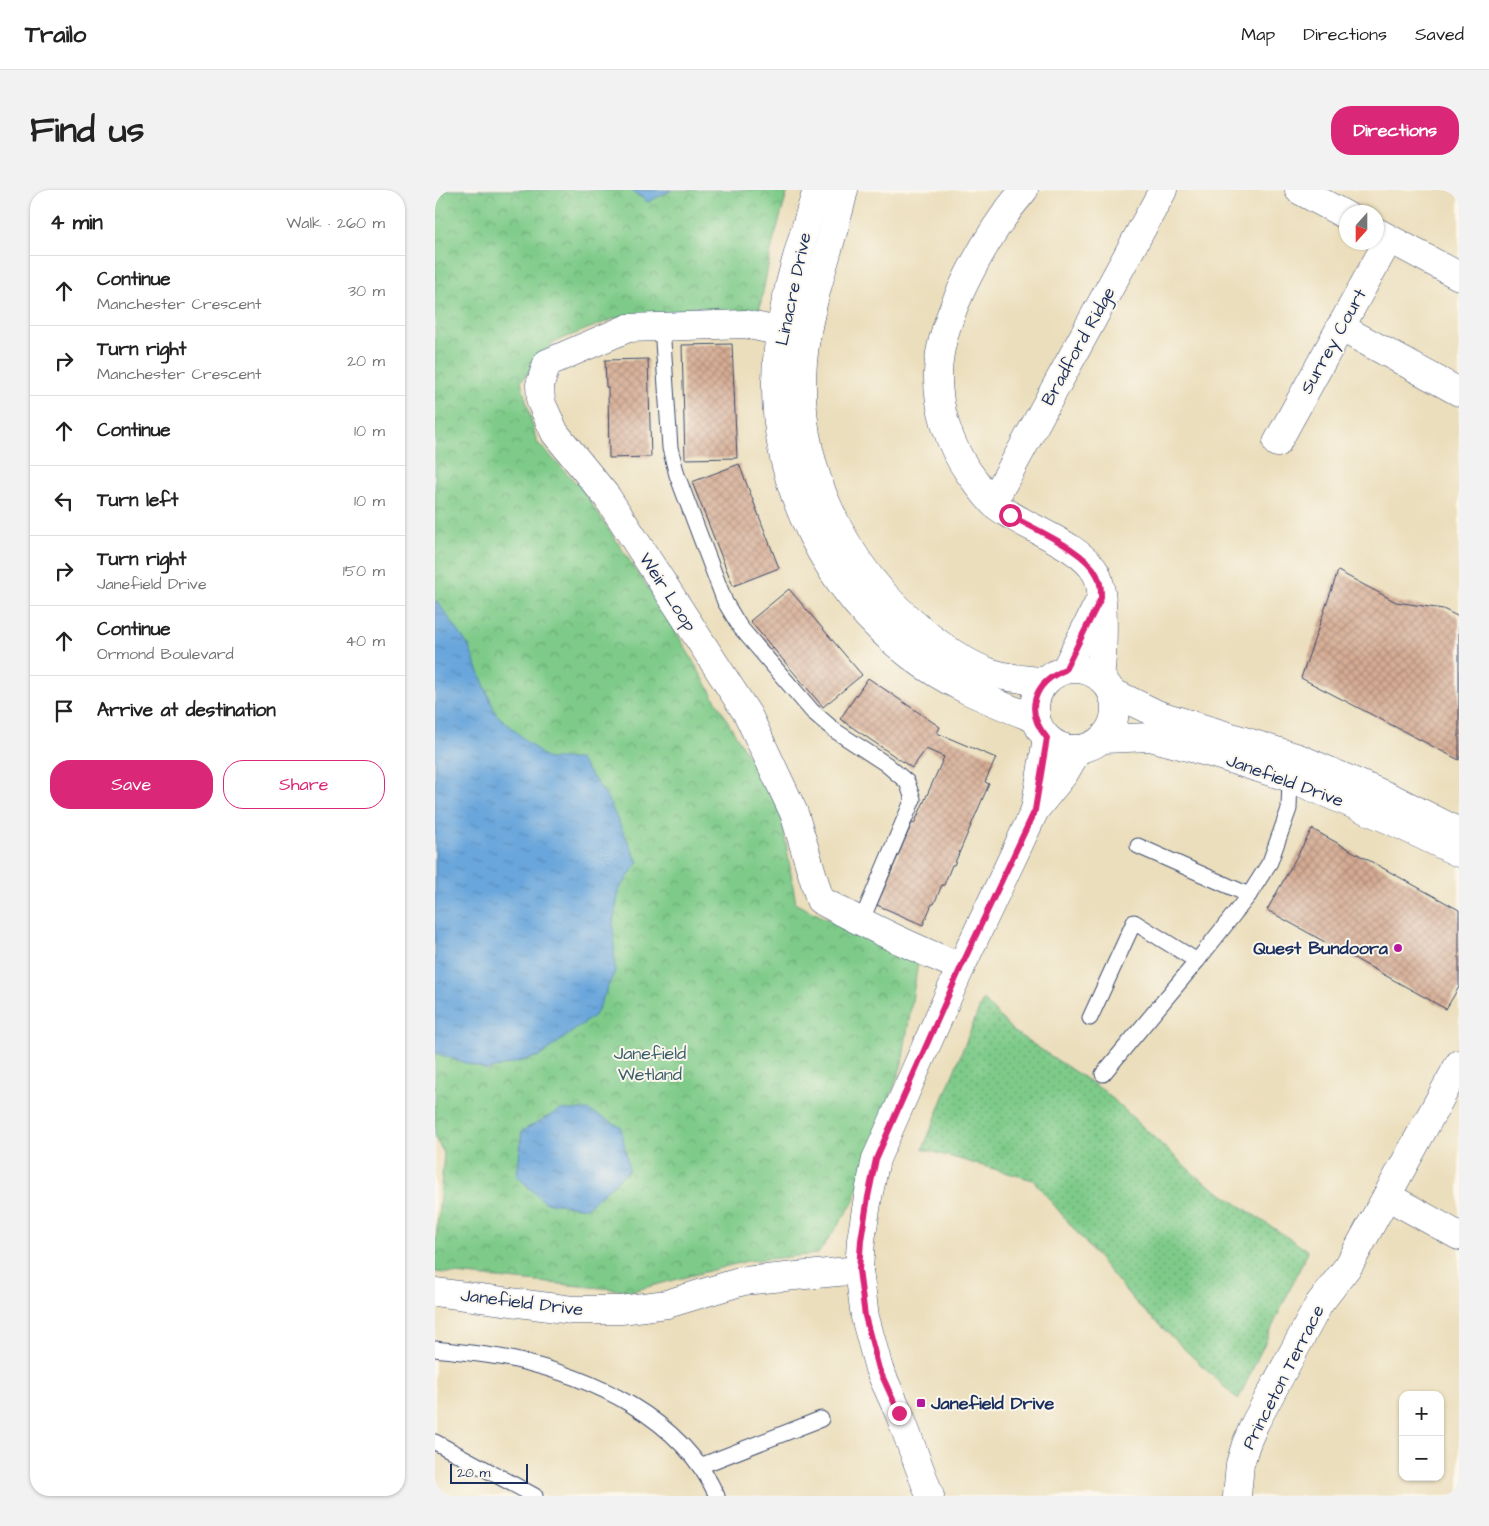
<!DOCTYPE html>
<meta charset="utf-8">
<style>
body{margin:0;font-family:"Architects Daughter",sans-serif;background:#f2f2f2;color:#222}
.controls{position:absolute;right:15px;bottom:15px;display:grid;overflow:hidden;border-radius:10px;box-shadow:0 1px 4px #0004}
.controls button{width:45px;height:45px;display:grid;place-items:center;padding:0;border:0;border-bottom:1px solid #e0e0e0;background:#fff;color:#222;font:25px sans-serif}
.compass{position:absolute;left:904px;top:15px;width:45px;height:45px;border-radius:50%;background:#fff;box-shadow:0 1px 4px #0004;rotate:201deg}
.scale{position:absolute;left:15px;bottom:12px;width:78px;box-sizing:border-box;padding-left:5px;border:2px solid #1b2f5e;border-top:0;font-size:14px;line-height:18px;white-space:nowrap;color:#1b2f5e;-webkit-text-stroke:4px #fbf7ec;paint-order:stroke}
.stop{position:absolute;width:15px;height:15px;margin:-11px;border:4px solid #db2777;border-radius:50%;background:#fff}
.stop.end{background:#db2777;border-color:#fff;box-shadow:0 1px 5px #0008}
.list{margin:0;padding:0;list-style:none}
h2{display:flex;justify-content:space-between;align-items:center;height:65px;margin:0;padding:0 20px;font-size:21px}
h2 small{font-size:16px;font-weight:400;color:#767676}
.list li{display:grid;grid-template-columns:32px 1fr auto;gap:15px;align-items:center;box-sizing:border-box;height:70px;padding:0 20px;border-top:1px solid #e0e0e0}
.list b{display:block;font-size:19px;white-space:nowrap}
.list p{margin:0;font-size:16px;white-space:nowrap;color:#767676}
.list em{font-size:16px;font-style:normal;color:#767676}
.actions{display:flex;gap:10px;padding:15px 20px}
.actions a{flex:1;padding:11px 0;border:1px solid #db2777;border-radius:20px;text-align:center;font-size:18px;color:#db2777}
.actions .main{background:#db2777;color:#fff}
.icon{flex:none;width:28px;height:28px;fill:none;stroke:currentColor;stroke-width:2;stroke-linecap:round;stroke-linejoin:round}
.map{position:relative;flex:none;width:1024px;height:1306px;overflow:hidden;border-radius:20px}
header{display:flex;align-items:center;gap:30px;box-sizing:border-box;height:70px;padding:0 25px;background:#fff;border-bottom:1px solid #e0e0e0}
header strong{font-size:24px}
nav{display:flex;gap:28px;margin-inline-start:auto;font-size:18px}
.intro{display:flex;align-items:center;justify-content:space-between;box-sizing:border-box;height:120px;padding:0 30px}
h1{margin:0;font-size:35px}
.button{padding:12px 22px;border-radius:20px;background:#db2777;color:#fff;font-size:18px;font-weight:700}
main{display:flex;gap:30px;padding:0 30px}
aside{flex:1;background:#fff;border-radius:20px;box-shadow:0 1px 4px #0004}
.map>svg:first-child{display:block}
</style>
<header>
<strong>Trailo</strong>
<nav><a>Map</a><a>Directions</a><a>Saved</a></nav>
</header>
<div class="intro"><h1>Find us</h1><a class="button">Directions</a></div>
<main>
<aside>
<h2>4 min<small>Walk · 260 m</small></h2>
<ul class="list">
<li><svg class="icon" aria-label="ahead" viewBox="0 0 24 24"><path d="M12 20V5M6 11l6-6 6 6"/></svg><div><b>Continue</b><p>Manchester Crescent</p></div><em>30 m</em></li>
<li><svg class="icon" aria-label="right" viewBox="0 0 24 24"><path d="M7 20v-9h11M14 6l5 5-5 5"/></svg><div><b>Turn right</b><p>Manchester Crescent</p></div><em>20 m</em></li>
<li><svg class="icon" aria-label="ahead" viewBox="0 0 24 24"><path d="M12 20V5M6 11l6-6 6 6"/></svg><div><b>Continue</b></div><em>10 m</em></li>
<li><svg class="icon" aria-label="left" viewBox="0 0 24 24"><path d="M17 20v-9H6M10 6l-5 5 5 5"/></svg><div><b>Turn left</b></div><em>10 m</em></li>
<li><svg class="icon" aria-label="right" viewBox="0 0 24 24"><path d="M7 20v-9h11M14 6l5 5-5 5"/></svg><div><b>Turn right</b><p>Janefield Drive</p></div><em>150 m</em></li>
<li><svg class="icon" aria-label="ahead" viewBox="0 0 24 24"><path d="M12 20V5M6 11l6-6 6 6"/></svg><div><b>Continue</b><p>Ormond Boulevard</p></div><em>40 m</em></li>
<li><svg class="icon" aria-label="arrive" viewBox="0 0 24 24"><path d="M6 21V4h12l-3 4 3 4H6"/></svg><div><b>Arrive at destination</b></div></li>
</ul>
<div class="actions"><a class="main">Save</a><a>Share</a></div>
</aside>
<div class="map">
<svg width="1024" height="1306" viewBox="0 0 1024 1306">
<defs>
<pattern id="grass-dots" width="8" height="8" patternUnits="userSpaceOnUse" patternTransform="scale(1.25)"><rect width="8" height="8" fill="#7ecb89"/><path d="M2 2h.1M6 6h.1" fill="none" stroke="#66a573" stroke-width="1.8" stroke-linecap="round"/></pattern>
<pattern id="park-crowns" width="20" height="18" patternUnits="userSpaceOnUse" patternTransform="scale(1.25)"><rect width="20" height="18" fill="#7ecb89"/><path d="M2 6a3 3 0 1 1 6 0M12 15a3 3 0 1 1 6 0" fill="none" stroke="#66a573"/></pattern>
<pattern id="water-ripples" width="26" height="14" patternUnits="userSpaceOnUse" patternTransform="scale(1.25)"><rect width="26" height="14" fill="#69a6db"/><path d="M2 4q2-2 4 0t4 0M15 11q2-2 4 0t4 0" fill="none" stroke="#5688b5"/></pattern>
<pattern id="building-cross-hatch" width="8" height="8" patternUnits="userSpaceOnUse" patternTransform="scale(1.25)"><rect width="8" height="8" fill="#d6ab93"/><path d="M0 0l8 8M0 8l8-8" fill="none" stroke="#ad8c7b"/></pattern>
</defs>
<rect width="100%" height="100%" fill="#fbf7ec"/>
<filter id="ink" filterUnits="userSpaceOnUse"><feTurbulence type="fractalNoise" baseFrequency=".02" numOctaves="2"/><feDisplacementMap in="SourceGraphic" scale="10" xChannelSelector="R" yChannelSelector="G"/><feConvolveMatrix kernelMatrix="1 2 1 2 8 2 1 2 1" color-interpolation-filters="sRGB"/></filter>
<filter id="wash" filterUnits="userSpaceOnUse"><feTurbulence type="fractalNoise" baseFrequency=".0096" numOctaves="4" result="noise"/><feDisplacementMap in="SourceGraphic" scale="20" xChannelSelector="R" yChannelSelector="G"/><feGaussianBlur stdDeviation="1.12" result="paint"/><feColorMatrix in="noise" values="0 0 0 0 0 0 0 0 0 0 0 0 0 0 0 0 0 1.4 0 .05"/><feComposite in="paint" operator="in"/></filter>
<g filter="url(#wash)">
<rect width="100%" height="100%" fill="#ebdebc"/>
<path fill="url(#grass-dots)" stroke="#4c7d74" d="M548 809 578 841 669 901 762 987 873 1061 803 1210 701 1113 598 990 488 959Z"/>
<path fill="url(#park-crowns)" stroke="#4c7d74" d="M0 0H353L338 52 324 122 181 128 119 152 86 191 102 252 146 298 233 428 346 623 361 714 483 773 467 874 418 1013 383 1064 312 1071 197 1101 0 1082V1061L9 963 0 948Z"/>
<g fill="url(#water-ripples)" stroke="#426a9c">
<path d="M197 0H237L213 12 197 1Z"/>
<path d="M0 410 4 414 33 455 61 524 112 569H144L170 604 203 672 184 700 178 733 180 781 161 824 105 866 52 880 0 863Z"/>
<path d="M125 920H153L186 937 194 980 151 1018 109 1012 82 986 87 941Z"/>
</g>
<g id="blocks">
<g fill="url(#building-cross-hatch)">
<path d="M297 154 302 268 250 269 247 155Z"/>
<path d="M213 169 216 267 174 268 173 197H171L170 170Z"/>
<path d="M304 274 344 378 298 396 257 292Z"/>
<path d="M903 381 961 412 1008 419 1024 427V570L866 488Z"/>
<path d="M354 399 427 485 388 517 315 431Z"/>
<path d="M433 488 505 537 502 543 561 568 550 592 554 594 528 654 519 675H517L509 695H507L499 714H497L488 735 442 715 477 633 479 634 509 567 491 559 477 578 405 529Z"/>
<path d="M877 639 1024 720V797L1011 819 832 720Z"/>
</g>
</g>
</g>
<g filter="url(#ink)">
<use href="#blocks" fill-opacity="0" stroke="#3a496c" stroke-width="1"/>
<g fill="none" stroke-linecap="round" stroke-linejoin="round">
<defs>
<g id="lane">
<path d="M227 136 235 258 242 285 290 412 305 437 377 521 399 540 451 574 472 592 478 609 426 732"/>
<path d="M703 656 814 705"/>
<path d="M655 828 699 732 762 771"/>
<path d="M668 884 762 771 814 705 835 672 854 619 855 588"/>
<path d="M0 1159C25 1162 51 1164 76 1169 157 1187 246 1227 282 1306"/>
<path d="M0 1252 100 1306"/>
<path d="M265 1276 386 1229"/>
</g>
<g id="street">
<path d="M382 0C363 62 342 126 341 191 339 297 393 402 476 466 513 495 558 512 601 529"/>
<path d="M409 0C396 58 373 112 368 172 359 276 410 379 490 443 509 458 532 474 554 482 572 488 591 490 610 491"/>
<path d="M589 0C553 42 504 127 503 183 502 217 514 255 534 283 542 293 549 304 558 313 586 337 644 353 661 383 671 401 668 465 665 488"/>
<path d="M864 0 912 26"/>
<path d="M942 42 1024 86"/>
<path d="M905 137 1024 202"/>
<path d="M371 147 310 134 193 138 112 173 105 195 106 212 120 243 172 307 313 525 359 623 385 710C431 735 478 758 526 777"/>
<path d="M842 253 954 49"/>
<path d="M558 312 728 0"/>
<circle cx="640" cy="519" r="40"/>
<path d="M630 480 665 410"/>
<path d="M677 502 722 524 864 568 957 608 1024 642"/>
<path d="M668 549 715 547 779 564 855 588 955 630 1024 663"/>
<path d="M600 619 612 548"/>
<path d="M952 1006 1024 1046"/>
<path d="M0 1102 137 1120H186L232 1114 308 1091 424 1080"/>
<path d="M495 1306 464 1223 444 1179 430 1127 424 1080 426 1050 433 1007 441 969 526 777 600 620 629 584 643 560"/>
<path d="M802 1306 805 1274 811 1254 820 1233 884 1114 914 1075 1024 874"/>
</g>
</defs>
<use href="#lane" stroke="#3a496c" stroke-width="17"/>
<use href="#street" stroke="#3a496c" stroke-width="29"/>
<use href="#lane" stroke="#fff" stroke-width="15"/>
<use href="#street" stroke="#fff" stroke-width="28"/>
</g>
</g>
<g fill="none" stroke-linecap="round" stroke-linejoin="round" filter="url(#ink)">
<path stroke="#db2777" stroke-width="6" d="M464 1223 444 1179 430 1126 424 1080 426 1050 433 1007 441 969 526 777 600 620 612 548C589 521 598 493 630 480L666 408C666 400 666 393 662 385 650 360 600 340 575 325"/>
</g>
<g fill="#b5179e" stroke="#fbf7ec" stroke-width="2">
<circle cx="963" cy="758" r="5"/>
<rect x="481" y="1208" width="10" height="10" rx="2.5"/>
</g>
<g text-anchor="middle" stroke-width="4" stroke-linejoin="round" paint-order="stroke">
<g font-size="18" fill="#1b2f5e" stroke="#fbf7ec">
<text transform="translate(358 99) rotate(-78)" y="6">Linacre Drive</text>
<text transform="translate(898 151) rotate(-61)" y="6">Surrey Court</text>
<text transform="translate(643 156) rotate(-61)" y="6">Bradford Ridge</text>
<text transform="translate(233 402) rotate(57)" y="6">Weir Loop</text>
<text transform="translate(850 590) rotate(20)" y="6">Janefield Drive</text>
<text transform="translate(87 1112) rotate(7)" y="6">Janefield Drive</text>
<text transform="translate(848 1187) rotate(-63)" y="6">Princeton Terrace</text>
</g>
<g font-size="18" font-weight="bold" fill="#1b2f5e" stroke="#fbf7ec" text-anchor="end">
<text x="953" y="764">Quest Bundoora</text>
<text x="496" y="1219" text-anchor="start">Janefield Drive</text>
</g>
<g font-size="18" fill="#395e6b" stroke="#fbf7ec">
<text x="215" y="869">Janefield<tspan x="215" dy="21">Wetland</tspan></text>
</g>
</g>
</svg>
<div class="controls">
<button>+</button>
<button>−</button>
</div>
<svg class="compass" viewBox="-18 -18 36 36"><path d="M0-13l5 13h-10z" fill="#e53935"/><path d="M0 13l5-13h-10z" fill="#767676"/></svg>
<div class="scale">20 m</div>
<div class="stop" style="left:575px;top:325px"></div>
<div class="stop end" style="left:464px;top:1223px"></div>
</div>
</main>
